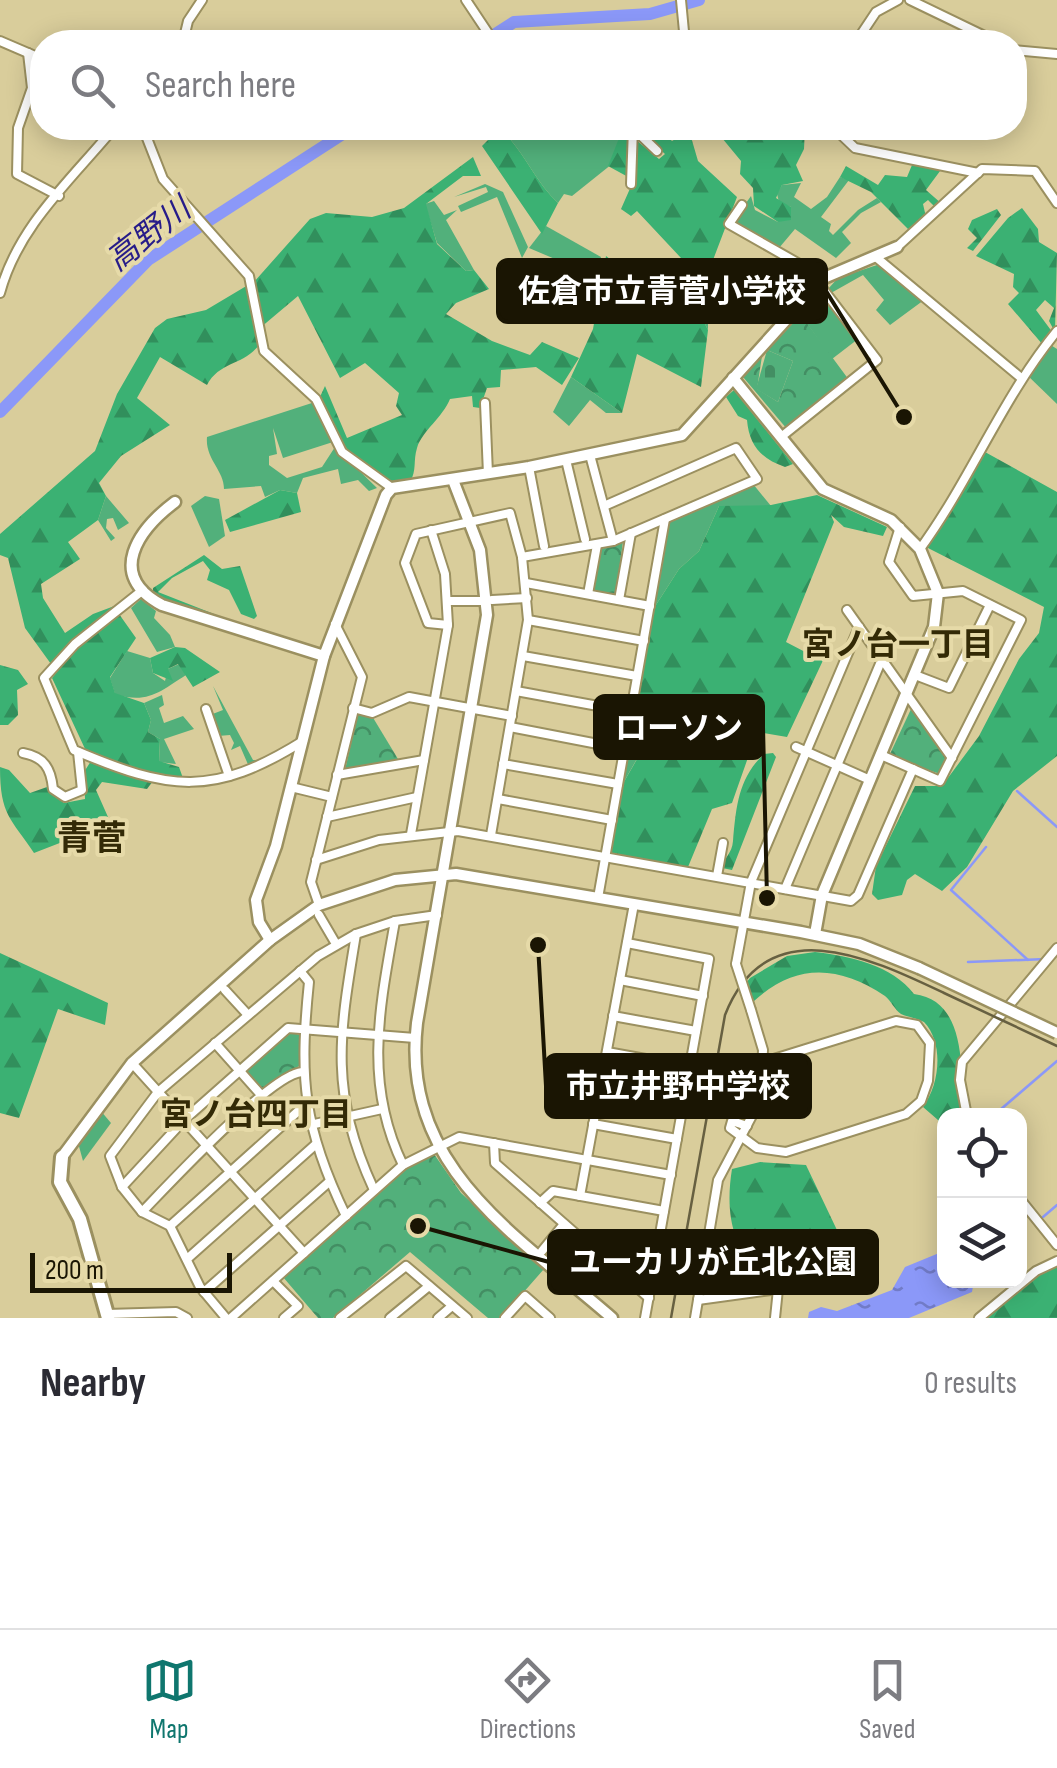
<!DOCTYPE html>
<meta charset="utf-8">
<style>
body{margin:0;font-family:"Sofia Sans Condensed","Noto Sans JP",sans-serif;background:#f2f2f3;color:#2b2b33}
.controls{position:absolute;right:30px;bottom:30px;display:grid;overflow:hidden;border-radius:20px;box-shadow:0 5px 25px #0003}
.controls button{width:90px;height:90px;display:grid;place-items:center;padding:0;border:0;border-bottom:2px solid #e1e1e2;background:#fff;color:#2b2b33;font:50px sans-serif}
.scale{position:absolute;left:30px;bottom:25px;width:202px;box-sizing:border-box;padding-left:10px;border:5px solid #1a1503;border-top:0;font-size:28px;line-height:35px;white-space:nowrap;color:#1a1503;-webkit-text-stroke:8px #e6daa8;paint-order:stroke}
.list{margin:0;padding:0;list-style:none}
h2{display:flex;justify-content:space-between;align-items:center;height:130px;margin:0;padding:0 40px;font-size:42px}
h2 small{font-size:32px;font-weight:400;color:#7c7c81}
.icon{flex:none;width:55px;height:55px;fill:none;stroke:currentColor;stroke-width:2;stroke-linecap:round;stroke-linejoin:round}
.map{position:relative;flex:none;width:1057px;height:1318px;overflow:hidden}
.search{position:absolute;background:#fff;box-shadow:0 5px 25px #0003;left:30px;right:30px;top:30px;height:110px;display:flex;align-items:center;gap:25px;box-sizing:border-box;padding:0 35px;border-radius:40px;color:#7c7c81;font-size:38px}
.sheet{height:310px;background:#fff}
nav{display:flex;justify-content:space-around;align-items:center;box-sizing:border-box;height:140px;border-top:2px solid #e1e1e2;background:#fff;font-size:28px;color:#7c7c81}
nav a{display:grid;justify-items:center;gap:5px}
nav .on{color:#0f766e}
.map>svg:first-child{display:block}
</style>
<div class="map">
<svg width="1057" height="1318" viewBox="0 0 1057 1318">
<defs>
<pattern id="forest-firs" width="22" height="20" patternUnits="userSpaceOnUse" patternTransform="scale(2.5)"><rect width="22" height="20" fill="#3bb173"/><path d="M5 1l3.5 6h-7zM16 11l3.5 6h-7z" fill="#318f5c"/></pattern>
<pattern id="cemetery-stones" width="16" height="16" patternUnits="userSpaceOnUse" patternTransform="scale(2.5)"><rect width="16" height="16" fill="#52b07b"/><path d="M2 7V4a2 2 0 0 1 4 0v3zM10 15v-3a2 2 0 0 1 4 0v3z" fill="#438e63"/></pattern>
<pattern id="park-crowns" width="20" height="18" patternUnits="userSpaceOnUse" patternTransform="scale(2.5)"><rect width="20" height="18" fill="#52b07b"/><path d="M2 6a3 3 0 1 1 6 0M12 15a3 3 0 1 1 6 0" fill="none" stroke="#438e63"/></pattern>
<pattern id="water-ripples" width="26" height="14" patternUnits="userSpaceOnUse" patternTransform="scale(2.5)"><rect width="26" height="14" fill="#8b98f8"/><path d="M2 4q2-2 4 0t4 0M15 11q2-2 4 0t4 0" fill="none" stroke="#717bc7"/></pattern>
</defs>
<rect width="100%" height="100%" fill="#d9cd9b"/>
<g fill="#52b07b">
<path d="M500 128H602L621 133 612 164 572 196 564 194 558 203C534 180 524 151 500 128Z"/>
<path d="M840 177 849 180 821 217 831 224 829 231 833 235 858 210 877 198 881 202 861 213 842 232 851 243 836 258 795 229 779 248 731 224 751 196 755 210 778 222 791 207 779 202 777 194 782 185 801 183 794 197 811 209 827 197Z"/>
<path d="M485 184 503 192 528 247 522 258 497 197 461 212 458 206 488 192 486 187 454 197Z"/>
<path d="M434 201 444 215 457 210 446 220 474 270 466 271 437 243 425 204Z"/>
<path d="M546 226 601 257 595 276 529 248Z"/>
<path d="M880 264 924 300 890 325 876 310 884 300 863 275 831 293 828 289 838 278Z"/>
<path d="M675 268 676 275 700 295H708V330L704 322 655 294Z"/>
<path d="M823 294 858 339 832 359 801 315Z"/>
<path d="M1049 344 1057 349V404L1026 374Z"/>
<path d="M571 377 622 413H606L590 400 569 426 553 412Z"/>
<path d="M315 402 333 442 283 458 273 428 277 454 269 456V465L287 478 322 467 335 447 377 488 369 491 358 480 341 484 338 469 303 478 297 493 280 490 265 497 261 486 224 489C224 470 205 459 207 437Z"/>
<path d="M753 484 771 506H719L699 551 679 569 654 608 668 521Z"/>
<path d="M106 496 129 523 118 530 113 518 107 519 106 528 115 538 111 541 98 520Z"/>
<path d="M205 496 219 499 225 536 209 547 191 506Z"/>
<path d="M141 599 156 611 154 618 170 635 175 647 157 652 131 608Z"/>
<path d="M127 651 150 658 153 673 165 681 168 669 179 664 186 675C162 690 148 705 115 694L110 678Z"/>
<path d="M213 686 253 760H258L250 769 240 746 231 750 234 743 230 735 218 736 210 715 223 710Z"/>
<path d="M162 695 164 705 159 708 164 723 183 716 194 729 164 739 176 764 159 762 160 739 148 732 151 720 144 703Z"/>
<path d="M637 710 656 725 621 787Z"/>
<path d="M100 1110 111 1123 83 1161 77 1139Z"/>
</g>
<g fill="url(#forest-firs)">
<path d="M500 128C524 151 534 180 558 203L542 234 482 146Z"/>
<path d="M637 128H659L672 141 684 134 691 137 698 161 737 197 713 260 708 295 694 292 676 275 681 258 637 211 631 216 621 209 632 184 636 140 659 159 665 154Z"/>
<path d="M742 128H805L804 149 796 165 803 181 782 185 776 198 791 207V220L778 222 754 206 753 188 740 174 741 161 722 138Z"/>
<path d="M631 130 630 178 608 166 621 133Z"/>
<path d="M473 157 481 176H463L426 204 437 244 466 271 474 270 489 289 456 303 446 314 492 341 530 355 542 342 579 358 562 385 536 367 501 370 500 387 487 388 480 408 473 407 472 396 450 399C443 417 422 431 417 448 413 461 417 470 410 482 361 486 337 436 319 399L325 386 347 438 402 415 396 406 399 393 365 363 340 378 298 296 260 328 253 283 310 219 326 213 372 217 404 208Z"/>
<path d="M912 165 943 167 926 190 942 204 937 209 928 200 923 204 926 217 911 232 871 192 840 177 846 166 878 185 885 175 907 177Z"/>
<path d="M1022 208 1038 229 1039 242 1057 253 1055 332 1049 321 1054 308 1045 300 1036 310 1053 333 1043 345 1008 304 1019 293 1013 287 1014 274 976 256 1008 218Z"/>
<path d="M997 209 1001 215 973 251 967 248 977 238 968 229 972 220Z"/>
<path d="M606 256 671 306 704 322 708 330 701 387 637 354 622 413 571 377 593 329Z"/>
<path d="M248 285 259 345C243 366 220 361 207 385L160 357 137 398 170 425 121 456 99 483 106 496 98 520 68 542 80 559 41 584 43 598 65 633 93 614 117 605 51 664 25 628 8 558 0 555V534L95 451 117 394 155 328 167 319 206 310Z"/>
<path d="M734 390 793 464 785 467C761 459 749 445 747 420L738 416 726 397Z"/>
<path d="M985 452 1057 492V756L1013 791 967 867 942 891 915 874 907 880 902 895 878 900 872 894 876 866 915 786H942L979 736 1019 659 1039 633 1044 607 926 547Z"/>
<path d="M280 490 297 493 301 512 230 532 225 520Z"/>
<path d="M817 495 887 527 883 536 844 527 831 515 834 522 786 642 809 654 812 647 826 654 787 737 757 732 732 803 712 809 688 867 613 854 610 849 621 787 656 726 637 710 654 608 679 569 699 551 719 506 771 505Z"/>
<path d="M204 555 222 569 240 566 257 616 254 619 241 614 229 590 207 580 210 570 203 561 172 578 158 592 265 634 153 595V588Z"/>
<path d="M119 614 136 638 110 677 115 693 144 703 151 720 148 732 160 739 159 761 179 767 184 781 168 780 86 751 52 678 77 646Z"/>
<path d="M175 647 185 648 220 672 193 687 178 664 168 669 173 681 153 673 150 658Z"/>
<path d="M0 665 18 670 28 684 17 690 18 715 8 725H0Z"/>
<path d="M773 753 776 757 732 870 722 868C724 857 732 854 733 841 736 808 738 778 764 754Z"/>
<path d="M91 761 153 781 147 789 102 782 96 790 108 817 106 825 34 853C11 818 0 816 0 767L9 770 30 793 47 787 64 803 85 799 84 772Z"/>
<path d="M815 952C850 956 892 965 914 994 969 1001 960 1074 964 1115L944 1116V1137L938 1120 923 1107C940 1084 944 1043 924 1022 916 1018 908 1017 901 1014 895 1010 891 1001 885 996 838 965 796 963 754 1001L746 983 750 978 787 956Z"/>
<path d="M0 953 108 1003 105 1025 58 1009 19 1118 0 1113Z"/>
<path d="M760 1162 806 1165 846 1249 834 1255V1262L761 1269C729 1247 726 1206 732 1169Z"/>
<path d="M1057 1265V1318H983L1038 1274Z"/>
</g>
<path fill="url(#cemetery-stones)" d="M767 350 793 361 778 402 756 389Z"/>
<g fill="url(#park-crowns)">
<path d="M801 315 849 380 787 429 743 377 762 356 757 389 778 402 793 361 767 350Z"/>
<path d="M623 541 616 594 594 593 599 550Z"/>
<path d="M912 707 946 756 940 774 889 756Z"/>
<path d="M358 713 372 716 398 759 345 770Z"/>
<path d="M290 1032 300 1035 299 1066 260 1090 246 1070Z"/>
<path d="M434 1154 461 1193 544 1269 501 1318H488L410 1252 333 1318H318L283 1277 405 1168Z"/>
</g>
<path fill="url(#water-ripples)" d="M944 1251V1280L974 1281 972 1292 909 1318H808L809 1312 821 1307 837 1311 892 1290 905 1267Z"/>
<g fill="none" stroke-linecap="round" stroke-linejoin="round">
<g stroke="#8b98f8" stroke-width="2.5">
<path d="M1017 791 1057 827"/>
<path d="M986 847 951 890 1028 960"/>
<path d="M968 962 1046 959"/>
<path d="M993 1116 1057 1061"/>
<path d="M1043 1217 1057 1205"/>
</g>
<g stroke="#8b98f8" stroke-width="12">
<path d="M483 42 514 22 650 14 699 0"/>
<path d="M0 412 148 260 352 128"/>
</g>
<defs>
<g id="street">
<path d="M466 0 494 42"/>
<path d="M681 0 685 42"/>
<path d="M910 0 997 42"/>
<path d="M0 41 42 59"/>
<path d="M183 42 188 21 202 0"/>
<path d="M856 42 876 12 898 0"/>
<path d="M1014 50 1057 54"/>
<path d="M28 53 32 88 18 128 17 174 59 196"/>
<path d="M143 128 163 179 249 276 264 351 316 399 342 452 392 488"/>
<path d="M606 128H625"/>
<path d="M834 128 855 148 978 173"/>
<path d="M635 130 657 151"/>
<path d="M631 184 633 128"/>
<path d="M742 205 729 224 824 278"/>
<path d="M897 247 982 169 1035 171 1057 203"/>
<path d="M877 258 1020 377"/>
<path d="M0 293C18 226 71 180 114 128"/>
<path d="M485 403 488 474"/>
<path d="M781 437 877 360 819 284"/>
<path d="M590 455 613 541"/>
<path d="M566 460 585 539"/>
<path d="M529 467 544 546"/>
<path d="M920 549C971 479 1002 398 1057 331"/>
<path d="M522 557 613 541 757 479 736 448 604 506"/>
<path d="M526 583 650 606"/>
<path d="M143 590 75 644 44 678 74 750C170 791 213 797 303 741"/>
<path d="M588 594 597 545"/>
<path d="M492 600 527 598"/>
<path d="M619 600 631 533"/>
<path d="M448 601H482"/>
<path d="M847 610 952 758"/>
<path d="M528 620 644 641"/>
<path d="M448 625 428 623 405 563 416 534 510 513 522 557 528 620 491 835"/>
<path d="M523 656 637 676"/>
<path d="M915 675 949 688 990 605"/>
<path d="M516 691 631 712"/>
<path d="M353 708 372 713 409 697 512 716"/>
<path d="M206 709 229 776"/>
<path d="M510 727 624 749"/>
<path d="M796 747 870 780"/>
<path d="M23 753C44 757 51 768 53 789L65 797 82 790 78 752"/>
<path d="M881 755 940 781 1021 620 963 591 913 596 889 562 900 527"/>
<path d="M503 764 618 784"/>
<path d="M337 775 424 760"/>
<path d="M291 787 332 797"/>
<path d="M498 799 612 820"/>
<path d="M327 817 417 797"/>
<path d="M411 834 448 625 445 574 431 530"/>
<path d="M316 860 379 840 458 831 851 901 858 895 913 769"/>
<path d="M717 876 723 843"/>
<path d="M785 889 882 659"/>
<path d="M598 898 665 519"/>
<path d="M319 905 311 882 362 677 335 624"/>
<path d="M319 915 336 944"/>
<path d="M395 921C380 1006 363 1083 403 1165"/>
<path d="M356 934C339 1036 329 1092 374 1190"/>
<path d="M627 943 709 959 645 1318"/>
<path d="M736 964 751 882 859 627"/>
<path d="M300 971 309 982C299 1079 303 1127 346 1216"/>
<path d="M620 980 703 996"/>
<path d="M225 990 248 1015"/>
<path d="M613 1016 696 1031"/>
<path d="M215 1043 262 1096"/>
<path d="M607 1052 690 1067"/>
<path d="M132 1063 304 1253"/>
<path d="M600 1087 684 1102"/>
<path d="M967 1116 960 1080 962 1062 1057 948"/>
<path d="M593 1124 677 1139"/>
<path d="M310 1125 382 1109"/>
<path d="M747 1126 732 1121 730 1128 757 1148 786 1152 906 1114 921 1101 928 1081 930 1043 917 1025 896 1021 764 1062"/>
<path d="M494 1143 495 1163 649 1298"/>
<path d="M122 1187 184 1120 288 1028 415 1038"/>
<path d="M580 1196 634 904"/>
<path d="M1020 1199 1057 1245"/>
<path d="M540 1203 553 1191 664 1211"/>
<path d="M142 1212C169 1184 271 1074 302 1072"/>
<path d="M170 1226 305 1105"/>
<path d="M595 1250 607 1239 678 1251"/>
<path d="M542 1251 564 1224"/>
<path d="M691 1253 745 1271 780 1270 775 1318"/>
<path d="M187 1259 315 1145"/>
<path d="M273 1281 298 1306 284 1318"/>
<path d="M204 1292 329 1182"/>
<path d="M698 1300 779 1289"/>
<path d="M107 1314 176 1312 187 1318"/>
<path d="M226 1318 200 1287 170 1226 142 1212 122 1187 110 1156 158 1092 318 956 356 934 395 921 437 915"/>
<path d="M231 1318 403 1165 459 1137 671 1175"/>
<path d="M340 1318 406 1266 467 1318"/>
<path d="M390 1318 429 1286"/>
<path d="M438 1318 452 1306"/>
<path d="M505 1318 525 1296 550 1318"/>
<path d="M695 1318 718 1180 754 1112 761 1087 763 1050 751 1010"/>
<path d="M979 1318 1036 1271 1057 1261"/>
</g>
<g id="secondary">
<path d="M733 378 823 489 891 520 920 549 938 593 934 627 822 895 815 934"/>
<path d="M453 480 480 550 487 615 417 1023C400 1167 517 1235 612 1318"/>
<path d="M175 502C139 529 105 575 162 605L324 656"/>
<path d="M270 940 259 922 256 900 276 846 324 656 386 495 392 488 529 467 682 435 824 278 897 247"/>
<path d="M62 1157 132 1063 270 940 319 905 395 880 456 874 801 932 859 944 919 968"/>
</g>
<path id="highway" d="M62 1157 60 1182 80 1219 108 1318"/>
</defs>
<use href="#street" stroke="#9b9060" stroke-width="12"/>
<use href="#secondary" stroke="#9b9060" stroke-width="15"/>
<use href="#highway" stroke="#9b9060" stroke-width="18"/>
<use href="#street" stroke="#fff" stroke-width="8"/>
<use href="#secondary" stroke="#fff" stroke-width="10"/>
<use href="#highway" stroke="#fff" stroke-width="12"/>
<path stroke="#676041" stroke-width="2.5" d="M671 1318 725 1015C767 908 870 958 944 993 982 1011 1019 1028 1057 1046"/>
<defs>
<g id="street-bridge">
<path d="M736 964 751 1010"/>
<path d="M678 1251 691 1253"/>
</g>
<path id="secondary-bridge" d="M919 968 1057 1033"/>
</defs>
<use href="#street-bridge" stroke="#9b9060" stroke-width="12" stroke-linecap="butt"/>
<use href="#secondary-bridge" stroke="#9b9060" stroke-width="15" stroke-linecap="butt"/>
<use href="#street-bridge" stroke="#fff" stroke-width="8"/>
<use href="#secondary-bridge" stroke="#fff" stroke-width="10"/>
</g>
<g text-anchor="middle" stroke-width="8" stroke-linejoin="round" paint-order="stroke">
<g font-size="32" font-style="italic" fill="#271c89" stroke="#e6daa8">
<text transform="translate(148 234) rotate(-38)" y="11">高野川</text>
</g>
<g font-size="32" font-weight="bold" fill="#332a06" stroke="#e6daa8">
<text x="898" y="655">宮ノ台一丁目</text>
<text x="256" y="1125">宮ノ台四丁目</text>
</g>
<g font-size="35" font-weight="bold" fill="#332a06" stroke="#e6daa8">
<text x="92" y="850">青菅</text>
</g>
</g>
<path fill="none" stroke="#1a1503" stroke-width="4" d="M904 417L826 291M767 898L763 727M538 945L546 1086M418 1226L549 1262"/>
<g fill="#1a1503" stroke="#e6daa8" stroke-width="4">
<circle cx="904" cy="417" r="10"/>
<circle cx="767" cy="898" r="10"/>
<circle cx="538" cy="945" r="10"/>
<circle cx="418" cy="1226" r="10"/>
</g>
<g fill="#1a1503" stroke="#1a1503" stroke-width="4">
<rect x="498" y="260" width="328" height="62" rx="10"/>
<rect x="595" y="696" width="168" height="62" rx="10"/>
<rect x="546" y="1055" width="264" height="62" rx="10"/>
<rect x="549" y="1231" width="328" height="62" rx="10"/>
</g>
<g font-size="32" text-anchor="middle" font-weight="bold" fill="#fff">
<text x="662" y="302">佐倉市立青菅小学校</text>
<text x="679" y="739">ローソン</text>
<text x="678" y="1097">市立井野中学校</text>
<text x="713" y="1273">ユーカリが丘北公園</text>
</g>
</svg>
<div class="controls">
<button><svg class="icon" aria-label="locate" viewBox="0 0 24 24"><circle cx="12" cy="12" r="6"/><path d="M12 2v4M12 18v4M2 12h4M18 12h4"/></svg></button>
<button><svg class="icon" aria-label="layers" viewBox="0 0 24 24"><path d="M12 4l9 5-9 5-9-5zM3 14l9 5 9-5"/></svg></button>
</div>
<div class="scale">200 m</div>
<div class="search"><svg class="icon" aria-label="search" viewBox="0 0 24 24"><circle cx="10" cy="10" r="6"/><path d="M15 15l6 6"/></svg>Search here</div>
</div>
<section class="sheet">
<h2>Nearby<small>0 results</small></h2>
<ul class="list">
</ul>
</section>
<nav>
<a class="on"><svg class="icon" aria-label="map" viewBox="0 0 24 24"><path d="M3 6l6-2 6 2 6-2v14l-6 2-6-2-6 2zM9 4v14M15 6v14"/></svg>Map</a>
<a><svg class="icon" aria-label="directions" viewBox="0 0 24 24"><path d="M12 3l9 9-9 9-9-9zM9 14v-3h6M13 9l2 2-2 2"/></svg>Directions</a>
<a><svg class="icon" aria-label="saved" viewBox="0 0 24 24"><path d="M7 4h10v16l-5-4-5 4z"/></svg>Saved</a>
</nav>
